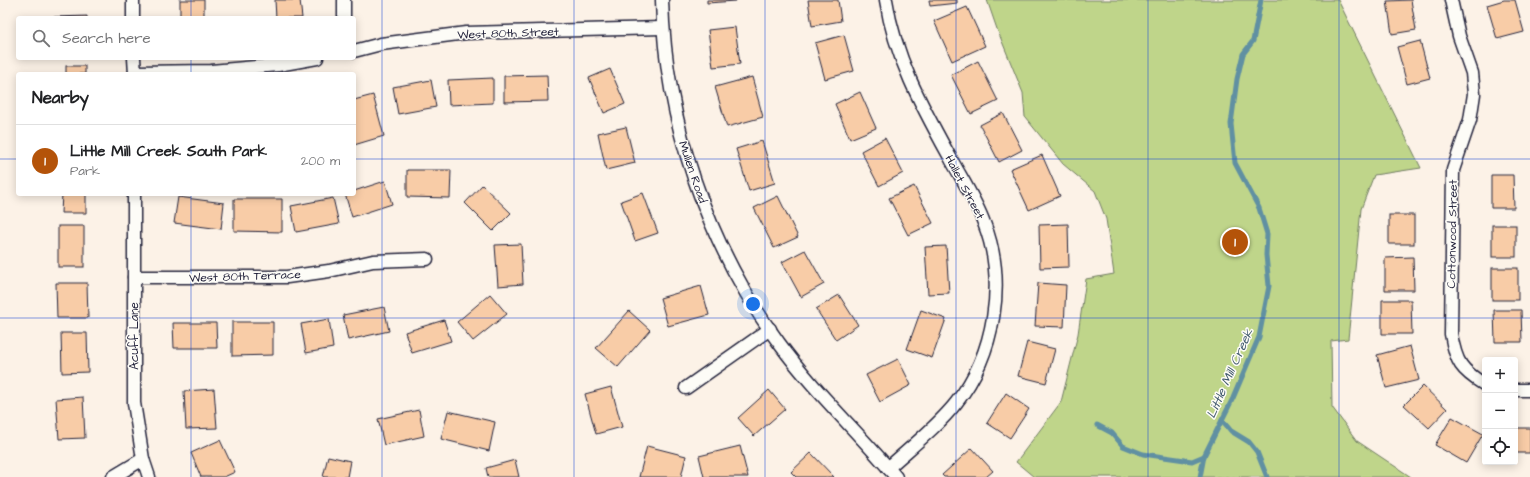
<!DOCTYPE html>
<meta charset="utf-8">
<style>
body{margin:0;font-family:"Architects Daughter",sans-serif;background:#f2f2f2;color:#202124}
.controls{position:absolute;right:12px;bottom:12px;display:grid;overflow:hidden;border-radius:4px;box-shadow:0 2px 10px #0003}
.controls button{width:36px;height:36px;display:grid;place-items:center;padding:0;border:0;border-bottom:1px solid #e0e0e0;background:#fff;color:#202124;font:20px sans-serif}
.you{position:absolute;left:753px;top:304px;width:14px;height:14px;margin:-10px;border:3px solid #fff;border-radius:50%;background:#1a73e8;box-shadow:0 0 0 6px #1a73e833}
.badge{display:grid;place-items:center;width:26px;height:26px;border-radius:50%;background:#b45309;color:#fff;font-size:13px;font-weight:700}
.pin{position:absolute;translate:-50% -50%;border:2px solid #fff;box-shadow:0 1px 4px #0006}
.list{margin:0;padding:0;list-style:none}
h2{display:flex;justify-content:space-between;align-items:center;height:52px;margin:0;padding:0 16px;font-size:17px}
h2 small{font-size:13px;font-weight:400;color:#757577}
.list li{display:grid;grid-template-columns:26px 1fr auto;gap:12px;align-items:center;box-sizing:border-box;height:72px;padding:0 16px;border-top:1px solid #e0e0e0}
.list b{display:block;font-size:15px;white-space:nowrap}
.list p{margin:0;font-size:13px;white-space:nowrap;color:#757577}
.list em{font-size:13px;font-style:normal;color:#757577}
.icon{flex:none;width:22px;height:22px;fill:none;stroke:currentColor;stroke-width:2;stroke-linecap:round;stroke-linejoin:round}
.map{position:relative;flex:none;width:1530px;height:477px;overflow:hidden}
.search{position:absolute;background:#fff;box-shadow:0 2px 10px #0003;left:16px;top:16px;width:340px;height:44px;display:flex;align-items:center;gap:10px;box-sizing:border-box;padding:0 14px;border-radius:4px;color:#757577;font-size:15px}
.panel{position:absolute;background:#fff;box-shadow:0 2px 10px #0003;left:16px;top:72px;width:340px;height:124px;border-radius:4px}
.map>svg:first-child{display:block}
</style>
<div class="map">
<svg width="1530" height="477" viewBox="0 0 1530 477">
<rect width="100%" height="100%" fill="#fcf2e7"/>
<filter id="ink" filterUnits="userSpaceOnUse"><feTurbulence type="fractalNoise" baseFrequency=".025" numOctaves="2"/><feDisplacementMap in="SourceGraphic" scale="8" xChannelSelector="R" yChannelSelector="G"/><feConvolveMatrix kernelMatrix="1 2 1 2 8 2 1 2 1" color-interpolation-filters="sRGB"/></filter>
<g filter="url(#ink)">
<path fill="#bfd58a" stroke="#707c62" d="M987 0H1338L1421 168 1374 175 1361 209 1348 339 1331 341 1332 407 1357 441 1411 477H1034L1016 462 1061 402 1078 334 1086 279 1114 274 1106 219 1095 191 1063 164 1025 117 1023 93 997 29Z"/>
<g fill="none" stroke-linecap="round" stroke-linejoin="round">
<g stroke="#6090a2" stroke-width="5">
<path d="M1222 420 1231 431 1249 442 1257 452 1267 477"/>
<path d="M1097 425 1112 433 1123 446 1143 454 1192 461 1204 456"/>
<path d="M1200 477 1204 456 1233 398 1259 337 1269 286 1266 255 1267 234 1259 208 1235 163 1231 124 1237 79 1243 54 1253 41 1261 0"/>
</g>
</g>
<g fill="#f8cca7" stroke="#22223b">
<rect x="180" y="0" width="24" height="18"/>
<path d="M275 0H300L302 18H276Z"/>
<path d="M707 0H736V1L707 3Z"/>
<path d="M808 0H838L841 21 812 26Z"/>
<path d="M929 0H957V3L930 6Z"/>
<path d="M1411 0 1416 30 1392 34 1387 1Z"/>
<path d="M1504 0H1515L1524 32 1497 39 1487 5Z"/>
<path d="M967 7 985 46 952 61 934 21Z"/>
<path d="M87 16V18H54V17Z"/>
<path d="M735 27 740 64 713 67 708 30Z"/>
<path d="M844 35 854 71 825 79 815 43Z"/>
<path d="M1420 41 1430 78 1407 84 1397 47Z"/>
<path d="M978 61 998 101 971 114 951 75Z"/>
<rect x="66" y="66" width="19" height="8"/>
<path d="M610 69 625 104 604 113 589 78Z"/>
<path d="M547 75 548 101 504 102V76Z"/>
<path d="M752 77 763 117 727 127 715 87Z"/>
<path d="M493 78V103L449 105 448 80Z"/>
<path d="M431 80 436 107 398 114 393 87Z"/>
<path d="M860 92 876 128 850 139 835 104Z"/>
<path d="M373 95 384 136 354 145V100Z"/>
<path d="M1003 113 1022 150 999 162 980 125Z"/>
<path d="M626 127 635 163 606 170 598 133Z"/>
<path d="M885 138 903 173 879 186 861 151Z"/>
<path d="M762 141 775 183 749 191 736 149Z"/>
<path d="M1042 155 1060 196 1029 210 1010 169Z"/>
<path d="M407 170H451L450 198 407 197Z"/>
<path d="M1491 175H1513L1514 208H1491Z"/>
<path d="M385 181 392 204 352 217 345 194H354V191Z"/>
<path d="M482 185 511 213 493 231 465 203Z"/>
<path d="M914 186 933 223 908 235 889 198Z"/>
<path d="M643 193 658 233 635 241 621 201Z"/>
<path d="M62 194H86V213H61Z"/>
<path d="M778 196 798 237 774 248 754 208Z"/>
<path d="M178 197 224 203 221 229 174 223Z"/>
<path d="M333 198 339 224 296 232 291 206Z"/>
<path d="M234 199H282V232L234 231Z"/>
<rect x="1389" y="215" width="25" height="29"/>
<path d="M1068 224 1069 267 1040 268 1039 225Z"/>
<rect x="1492" y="225" width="24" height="32"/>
<rect x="58" y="226" width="26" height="41"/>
<path d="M521 244 523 284 498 286 495 245Z"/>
<path d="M946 246 949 293 928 294 925 247Z"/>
<path d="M805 250 824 284 801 297 782 262Z"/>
<path d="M1413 257 1414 290H1385V258Z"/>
<rect x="1492" y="268" width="26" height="32"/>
<path d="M56 283H87L88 318H57Z"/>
<path d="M1038 283 1066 285 1064 327 1035 326Z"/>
<path d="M701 286 709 315 668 326 660 298Z"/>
<path d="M490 294 507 314 473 341 457 322Z"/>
<path d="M839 295 858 325 836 340 816 309Z"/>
<path d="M1382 300H1411L1412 334H1382Z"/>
<path d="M384 307 389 331 348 340 343 315Z"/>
<path d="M921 310 946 319 932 358 907 349Z"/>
<path d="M1494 310H1521L1522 342H1495Z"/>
<path d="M629 311 650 330 618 367 596 348Z"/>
<path d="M329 319 333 348 306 353 301 324Z"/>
<path d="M444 320 451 341 412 353 405 332Z"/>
<path d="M232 322H273V355L232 356Z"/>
<path d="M173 323H216L217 348H174Z"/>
<path d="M61 333H87L88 372 62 373Z"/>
<path d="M1027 342 1055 349 1046 383 1018 376Z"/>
<path d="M1410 346 1419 380 1386 388 1377 355Z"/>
<path d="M898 359 911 385 880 402 866 375Z"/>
<path d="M1423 386 1447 409 1429 428 1404 405Z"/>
<path d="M611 387 622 427 596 434 585 394Z"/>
<path d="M214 389 217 428 186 429 184 391Z"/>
<path d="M769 390 785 409 754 436 738 418Z"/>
<path d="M1006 393 1029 409 1010 438 987 423Z"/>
<path d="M83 397 85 438 59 439 56 399Z"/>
<path d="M419 410 424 436 384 445 378 419Z"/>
<path d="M448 411 495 422 489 451 441 439Z"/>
<path d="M1452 417 1483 434 1466 463 1435 445Z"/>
<rect x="1515" y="428" width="15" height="25"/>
<path d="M220 440 235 472 224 477H201L191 453Z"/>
<path d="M647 446 686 456 681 477H639Z"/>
<path d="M740 446 748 477H704L699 456Z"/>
<path d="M972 448 993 471 986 477H944L942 475Z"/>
<path d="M811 453 834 477H796L791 472Z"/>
<path d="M328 456 350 461 347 477H323Z"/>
<path d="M515 460 519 477H488L486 468Z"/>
</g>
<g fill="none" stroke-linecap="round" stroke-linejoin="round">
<defs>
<g id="minor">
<path d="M133 0V18"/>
<path d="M344 0V18"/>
<path d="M662 0C665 121 707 245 779 343 814 391 858 432 896 477"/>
<path d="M886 0C895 59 924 110 952 161 963 181 976 201 984 223 1007 281 995 354 956 403 937 427 911 447 888 468"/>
<path d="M1451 0 1459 36 1472 73 1474 94 1470 120 1453 170 1451 334C1456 363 1461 370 1485 385"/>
<path d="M354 51 381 44 466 33 662 28"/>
<path d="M134 58 135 74"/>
<path d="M135 72 211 71 278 65 317 58"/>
<path d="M134 194V403L143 459 149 477"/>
<path d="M134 277H287L329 271 373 261 427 259"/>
<path d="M686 388 770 329"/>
<path d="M1515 390H1530"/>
<path d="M113 477 143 459"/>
</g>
</defs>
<use href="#minor" stroke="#22223b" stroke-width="15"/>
<use href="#minor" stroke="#fdfcf7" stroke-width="12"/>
</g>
</g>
<path fill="none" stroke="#1d4ed8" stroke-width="1" stroke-opacity="0.55" d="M191 0V18M382 0V477M574 0V477M765 0V477M956 0V477M1148 0V477M1339 0V477M191 58V74M0 159H18M354 159H1530M191 194V477M0 318H1530"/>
<g text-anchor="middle" stroke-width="3" stroke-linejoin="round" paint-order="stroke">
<g font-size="12" fill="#22223b" stroke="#fdfcf7">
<text transform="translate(508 33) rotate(-2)" y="4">West 80th Street</text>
<text transform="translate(693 172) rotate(71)" y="4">Mullen Road</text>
<text transform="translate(965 187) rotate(62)" y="4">Hallet Street</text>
<text transform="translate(1452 234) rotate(-89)" y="4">Cottonwood Street</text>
<text transform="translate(245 276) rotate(-2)" y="4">West 80th Terrace</text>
<text transform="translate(134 336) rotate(-90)" y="4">Acuff Lane</text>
</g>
<g font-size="13" font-style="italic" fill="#41596e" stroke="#fdfcf7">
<text transform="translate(1229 373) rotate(-66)" y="5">Little Mill Creek</text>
</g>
</g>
</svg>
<div class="controls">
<button>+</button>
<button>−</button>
<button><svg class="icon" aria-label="locate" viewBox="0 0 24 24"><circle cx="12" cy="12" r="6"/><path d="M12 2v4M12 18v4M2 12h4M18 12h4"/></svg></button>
</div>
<div class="you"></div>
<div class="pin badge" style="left:1235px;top:242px">1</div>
<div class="search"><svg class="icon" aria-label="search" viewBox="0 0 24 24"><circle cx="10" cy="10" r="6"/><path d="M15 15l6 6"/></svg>Search here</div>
<section class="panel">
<h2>Nearby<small></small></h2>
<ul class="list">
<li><span class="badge">1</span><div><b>Little Mill Creek South Park</b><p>Park</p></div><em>200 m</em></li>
</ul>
</section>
</div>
